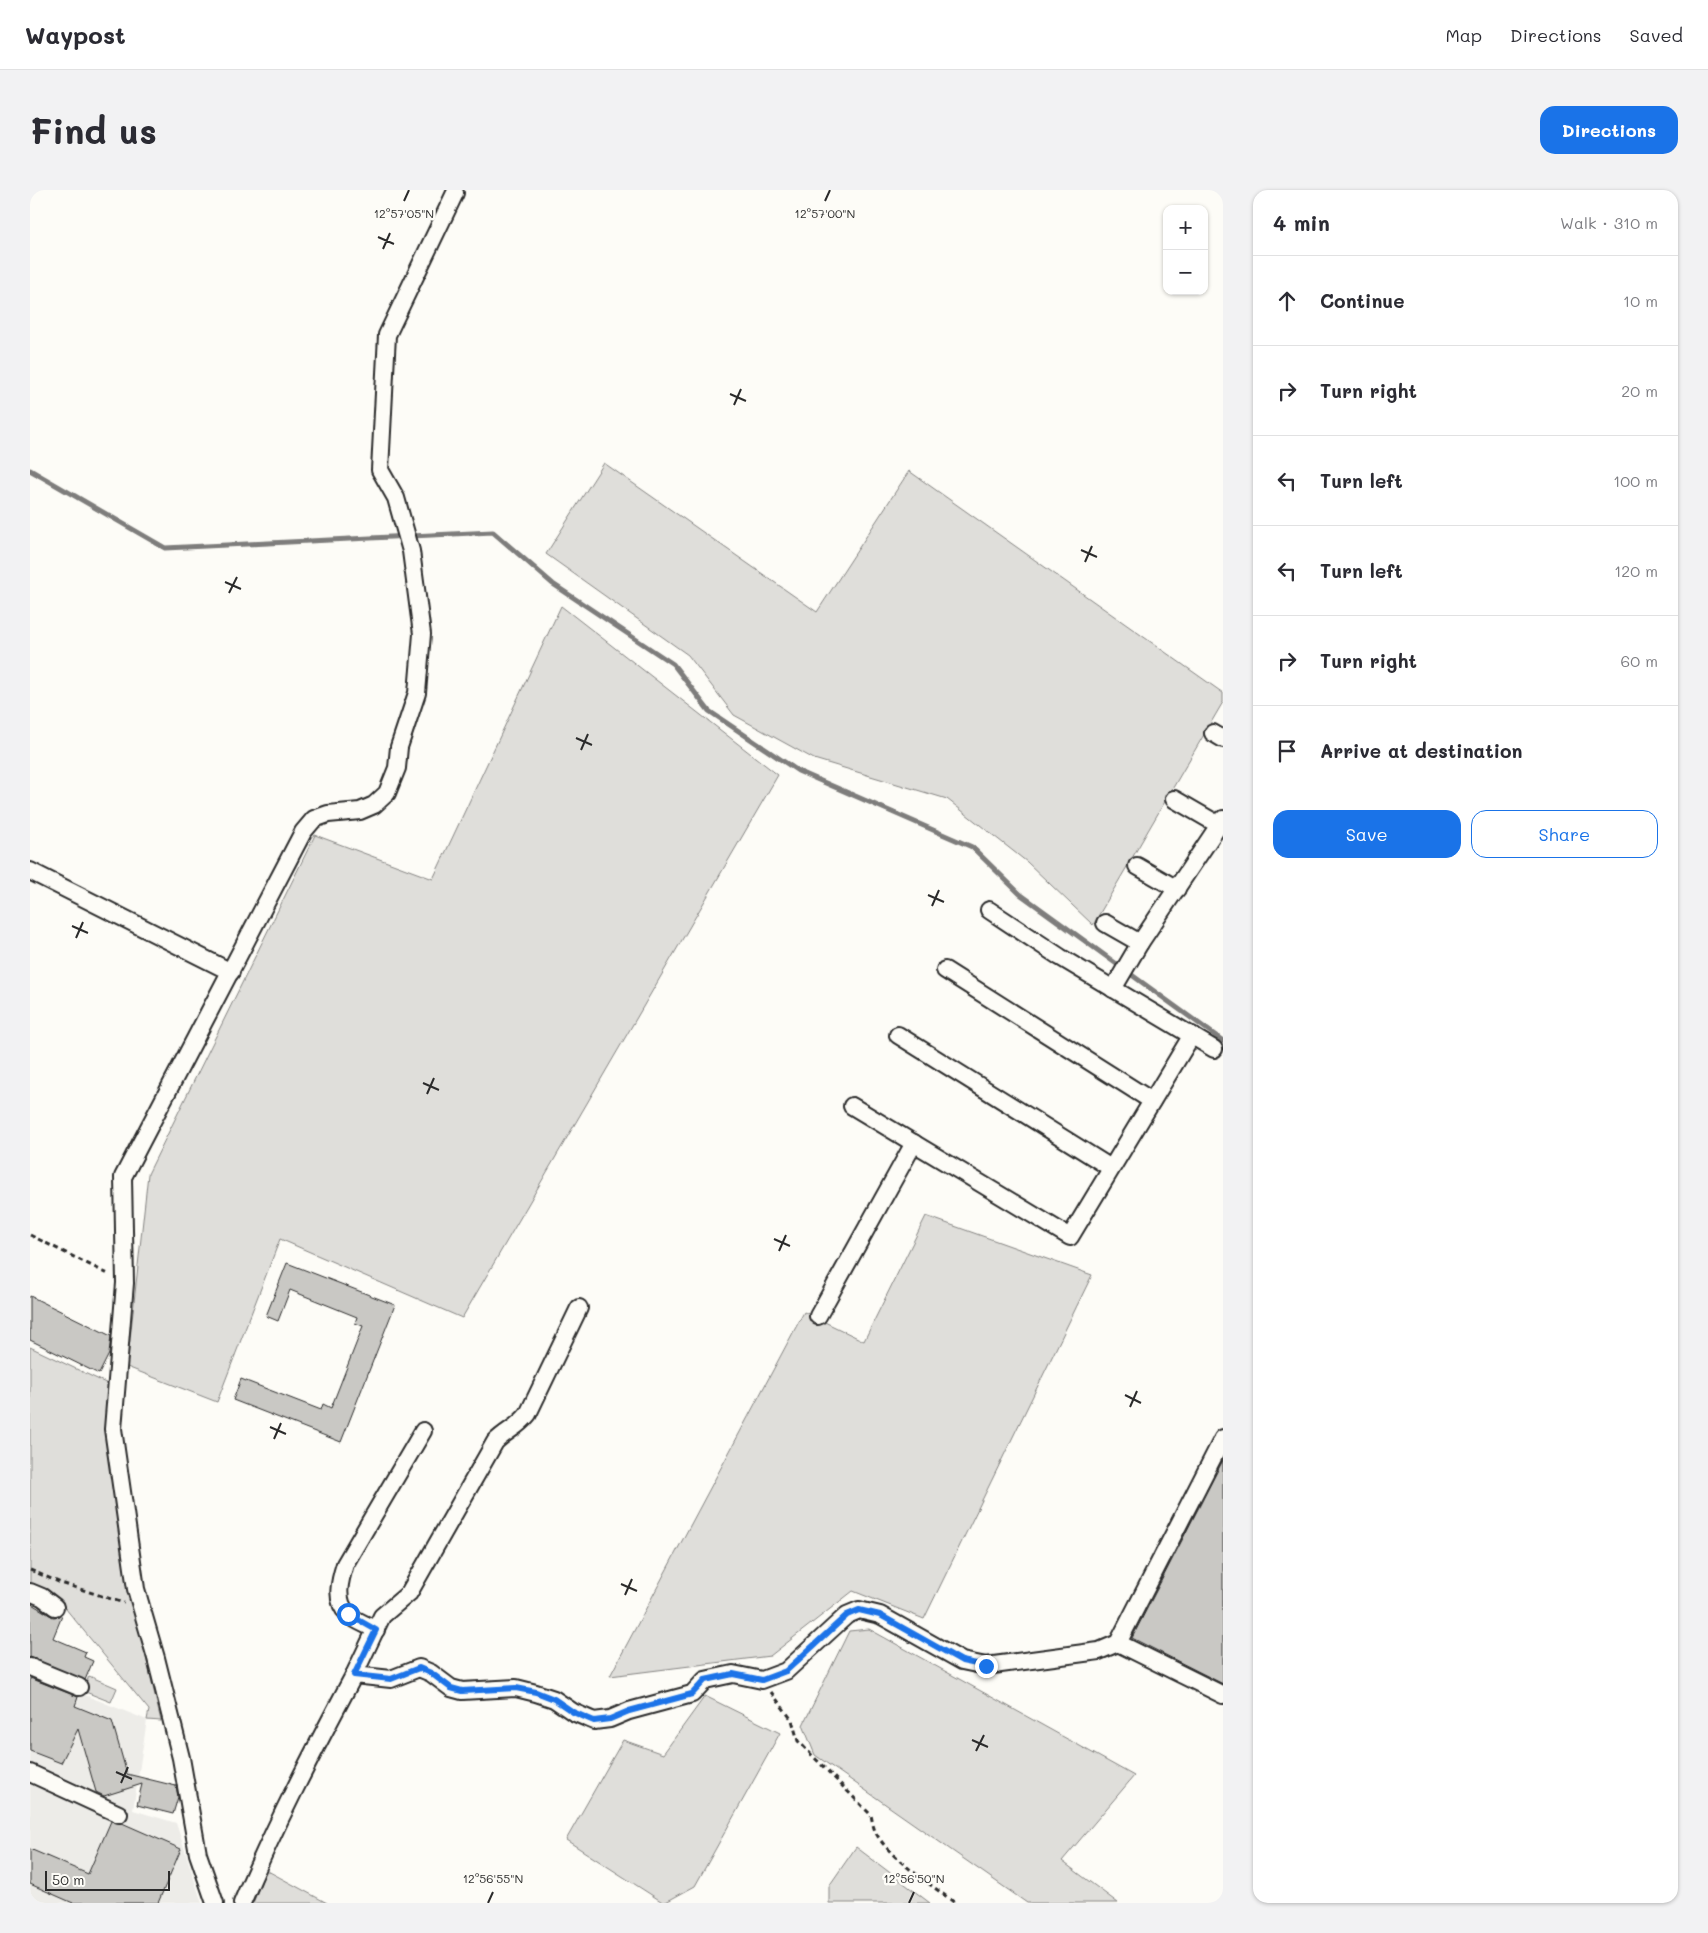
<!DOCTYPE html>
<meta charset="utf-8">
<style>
body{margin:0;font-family:Mali,sans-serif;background:#f2f2f3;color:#2b2b33}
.controls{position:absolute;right:15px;top:15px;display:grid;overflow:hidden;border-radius:10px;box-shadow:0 1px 4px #0004}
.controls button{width:45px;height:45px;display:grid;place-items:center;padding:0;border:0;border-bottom:1px solid #e1e1e2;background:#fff;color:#2b2b33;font:25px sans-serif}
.scale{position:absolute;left:15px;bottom:12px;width:125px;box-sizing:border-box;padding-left:5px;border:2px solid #2b2b2b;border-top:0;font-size:14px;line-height:18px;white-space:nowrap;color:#2b2b2b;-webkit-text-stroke:4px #fdfcf7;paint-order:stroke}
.stop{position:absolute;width:15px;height:15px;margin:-11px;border:4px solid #1a73e8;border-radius:50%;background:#fff}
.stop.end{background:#1a73e8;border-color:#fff;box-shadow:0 1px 5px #0008}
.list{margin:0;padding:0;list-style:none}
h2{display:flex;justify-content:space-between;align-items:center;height:65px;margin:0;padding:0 20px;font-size:21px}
h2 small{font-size:16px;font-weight:400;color:#7c7c81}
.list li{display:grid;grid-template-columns:32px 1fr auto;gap:15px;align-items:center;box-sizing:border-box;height:90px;padding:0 20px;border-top:1px solid #e1e1e2}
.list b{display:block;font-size:19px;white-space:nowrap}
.list em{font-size:16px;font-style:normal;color:#7c7c81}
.actions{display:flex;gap:10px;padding:15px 20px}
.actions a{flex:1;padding:11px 0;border:1px solid #1a73e8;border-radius:15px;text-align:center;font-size:18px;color:#1a73e8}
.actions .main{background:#1a73e8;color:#fff}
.icon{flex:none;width:28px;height:28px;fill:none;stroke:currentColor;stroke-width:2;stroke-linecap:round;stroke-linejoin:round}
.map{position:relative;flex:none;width:1193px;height:1713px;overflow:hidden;border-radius:15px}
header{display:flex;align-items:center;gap:30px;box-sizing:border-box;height:70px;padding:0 25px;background:#fff;border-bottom:1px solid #e1e1e2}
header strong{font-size:24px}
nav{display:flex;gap:28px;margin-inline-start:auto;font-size:18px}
.intro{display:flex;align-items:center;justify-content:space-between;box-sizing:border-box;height:120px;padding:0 30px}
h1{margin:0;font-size:35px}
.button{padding:12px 22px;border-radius:15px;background:#1a73e8;color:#fff;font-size:18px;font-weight:700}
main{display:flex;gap:30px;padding:0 30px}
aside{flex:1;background:#fff;border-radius:15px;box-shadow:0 1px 4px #0004}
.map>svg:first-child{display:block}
</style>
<header>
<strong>Waypost</strong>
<nav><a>Map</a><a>Directions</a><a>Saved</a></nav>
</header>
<div class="intro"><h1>Find us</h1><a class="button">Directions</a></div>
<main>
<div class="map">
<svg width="1193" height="1713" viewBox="0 0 1193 1713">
<rect width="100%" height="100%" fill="#fdfcf7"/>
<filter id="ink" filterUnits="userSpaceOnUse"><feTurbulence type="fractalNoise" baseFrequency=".02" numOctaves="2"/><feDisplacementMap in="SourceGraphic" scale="10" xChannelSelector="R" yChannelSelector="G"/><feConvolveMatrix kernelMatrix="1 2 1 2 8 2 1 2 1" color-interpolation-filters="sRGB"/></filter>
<g filter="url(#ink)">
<path fill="#edece8" d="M0 1483 117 1530 103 1620 146 1633 172 1713H0Z"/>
<g fill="#dfdeda" stroke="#858482">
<path d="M574 273 787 422 879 281 1193 503V512L1063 735 997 672 917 609 784 569 704 525 658 465 516 364Z"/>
<path d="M531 416 748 585 432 1128 250 1049 187 1212 97 1177 118 984 285 645 403 689Z"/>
<path d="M896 1026 1062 1085 894 1429 823 1401 740 1466 580 1486 774 1122 834 1151Z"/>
<path d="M0 1157 82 1196 78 1254 93 1370 131 1531 117 1530 119 1520 26 1407 0 1397Z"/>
<path d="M839 1439 1104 1586 1032 1671 1088 1713H997L785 1565 773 1535 819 1441Z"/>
<path d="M59 1486 87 1498 81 1512 53 1501Z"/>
<path d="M675 1506 750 1543 665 1696 634 1713 536 1650 593 1550 633 1564Z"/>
<path d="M826 1657 900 1713H799V1696Z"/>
<path d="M236 1680 297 1713H223Z"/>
</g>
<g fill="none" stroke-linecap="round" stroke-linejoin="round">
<path stroke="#7e7d7b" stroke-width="5" d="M0 280 135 358 463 342 523 394 643 474 679 521 768 581 942 657 990 704 1193 851"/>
</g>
<g fill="#c9c8c4" stroke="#2b2b2b">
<path d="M257 1073 365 1115 311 1252 203 1210 211 1189 291 1220 293 1214 301 1218 333 1136 325 1133 327 1127 260 1100 248 1131 236 1126Z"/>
<path d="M0 1106 81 1146 79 1164 69 1184 0 1150Z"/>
<path d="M1193 1270V1494L1102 1448Z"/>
<path d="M0 1413 23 1427 32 1426 23 1448 56 1462 54 1467 63 1471 55 1490 0 1467Z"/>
<path d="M0 1488 48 1507 45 1516 82 1531 97 1584 146 1596 148 1607 143 1624 107 1615 112 1594 74 1606 66 1602 48 1539 31 1573 0 1561Z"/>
<path d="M81 1631 92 1633 151 1659 128 1713H43L0 1694V1659L58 1684Z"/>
</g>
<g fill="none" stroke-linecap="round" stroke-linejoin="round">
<defs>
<g id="minor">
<path d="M1183 543 1193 549"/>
<path d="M1144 609 1189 635"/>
<path d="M1107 676 1147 699"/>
<path d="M0 681 201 782"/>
<path d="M959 720 1030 767 1184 859"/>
<path d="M1075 733 1110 753"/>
<path d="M915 780 1122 911"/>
<path d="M1083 799 1110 753 1193 629"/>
<path d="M868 845 1081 978"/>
<path d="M822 916 1040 1047 1162 845"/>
<path d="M788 1126 884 953"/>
<path d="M0 1402 12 1407 25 1417"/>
<path d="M346 1440C338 1435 325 1431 318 1424 304 1411 310 1390 315 1374L393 1241"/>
<path d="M1088 1453 1193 1505"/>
<path d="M0 1477 49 1497"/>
<path d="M324 1485 352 1426 379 1403 465 1252C477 1240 487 1238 498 1224L549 1118"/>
<path d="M0 1583 89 1624"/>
<path d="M185 1713 168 1664 151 1568 126 1468 106 1399 83 1239 95 1093 93 987 273 642 284 629 298 624 330 621 344 615 357 603 367 578 369 557 387 503 392 444 381 361 366 308 350 280 357 145 425 3"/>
<path d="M212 1713C245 1635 284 1560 324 1485L361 1489 389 1478 401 1483 421 1498 432 1501 486 1498 506 1503 524 1509 543 1522 564 1531 580 1529 599 1521 662 1504 675 1490 703 1484 732 1490 756 1481 817 1425 829 1420 850 1425 932 1471 956 1476 1069 1461 1088 1453 1193 1248"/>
</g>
</defs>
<use href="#minor" stroke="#2b2b2b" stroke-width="20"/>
<g stroke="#2b2b2b" stroke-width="3" stroke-dasharray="5 4" stroke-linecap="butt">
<path d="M0 1045 80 1085"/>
<path d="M0 1380 31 1393 94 1413"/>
<path d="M741 1502 762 1530 768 1551 841 1625C842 1630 843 1636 845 1641 857 1667 902 1695 925 1713"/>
</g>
<use href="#minor" stroke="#fdfcf7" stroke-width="16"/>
</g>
</g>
<g fill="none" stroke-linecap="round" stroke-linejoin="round" filter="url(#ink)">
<path stroke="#1a73e8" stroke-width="6" d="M318 1424 346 1440 324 1485 361 1489 389 1478 401 1483 421 1498 432 1501 486 1498 506 1502 524 1509 543 1522 564 1531 580 1529 599 1521 662 1504 675 1490 703 1484 732 1490 756 1481 817 1425 829 1420 850 1425 932 1471 956 1476"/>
</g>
<path fill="none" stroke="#2b2b2b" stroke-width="2" d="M374 11 379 0M795 11 800 0M348 47 364 54M353 59 360 43M700 204 716 211M704 215 711 199M1051 360 1067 367M1055 372 1062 356M195 392 211 399M199 403 207 387M546 548 562 555M551 560 558 544M898 705 914 712M902 716 909 700M42 736 58 743M46 748 53 732M393 893 409 900M397 904 404 888M744 1049 760 1056M749 1061 756 1045M1095 1205 1111 1213M1100 1217 1107 1201M240 1237 256 1244M244 1249 251 1233M591 1394 607 1401M595 1405 602 1389M942 1550 958 1557M946 1561 954 1545M86 1582 102 1589M91 1593 98 1577M458 1713 463 1702M879 1713 884 1702"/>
<g font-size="12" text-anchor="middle" fill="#2b2b2b" stroke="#fdfcf7" stroke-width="5" stroke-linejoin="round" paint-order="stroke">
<text x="795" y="28">12°57'00"N</text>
<text x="374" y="28">12°57'05"N</text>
<text x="463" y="1693">12°56'55"N</text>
<text x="884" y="1693">12°56'50"N</text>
</g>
</svg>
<div class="controls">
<button>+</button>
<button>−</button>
</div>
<div class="scale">50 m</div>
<div class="stop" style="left:318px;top:1424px"></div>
<div class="stop end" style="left:956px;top:1476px"></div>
</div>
<aside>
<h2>4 min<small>Walk · 310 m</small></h2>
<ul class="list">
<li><svg class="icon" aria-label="ahead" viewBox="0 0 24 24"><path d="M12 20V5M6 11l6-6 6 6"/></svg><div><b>Continue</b></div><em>10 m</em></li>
<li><svg class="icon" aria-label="right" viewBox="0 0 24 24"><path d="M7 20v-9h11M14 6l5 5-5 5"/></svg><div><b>Turn right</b></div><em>20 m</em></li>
<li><svg class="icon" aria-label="left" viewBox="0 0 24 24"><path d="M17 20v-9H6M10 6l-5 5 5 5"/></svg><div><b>Turn left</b></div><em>100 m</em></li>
<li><svg class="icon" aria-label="left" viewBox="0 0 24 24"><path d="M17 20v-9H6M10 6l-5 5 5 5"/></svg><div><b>Turn left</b></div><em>120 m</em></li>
<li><svg class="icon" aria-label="right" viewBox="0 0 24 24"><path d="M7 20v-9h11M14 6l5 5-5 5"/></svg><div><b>Turn right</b></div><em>60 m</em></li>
<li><svg class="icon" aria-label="arrive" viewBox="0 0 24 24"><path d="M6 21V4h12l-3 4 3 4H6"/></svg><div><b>Arrive at destination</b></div></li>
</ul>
<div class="actions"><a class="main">Save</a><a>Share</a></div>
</aside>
</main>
